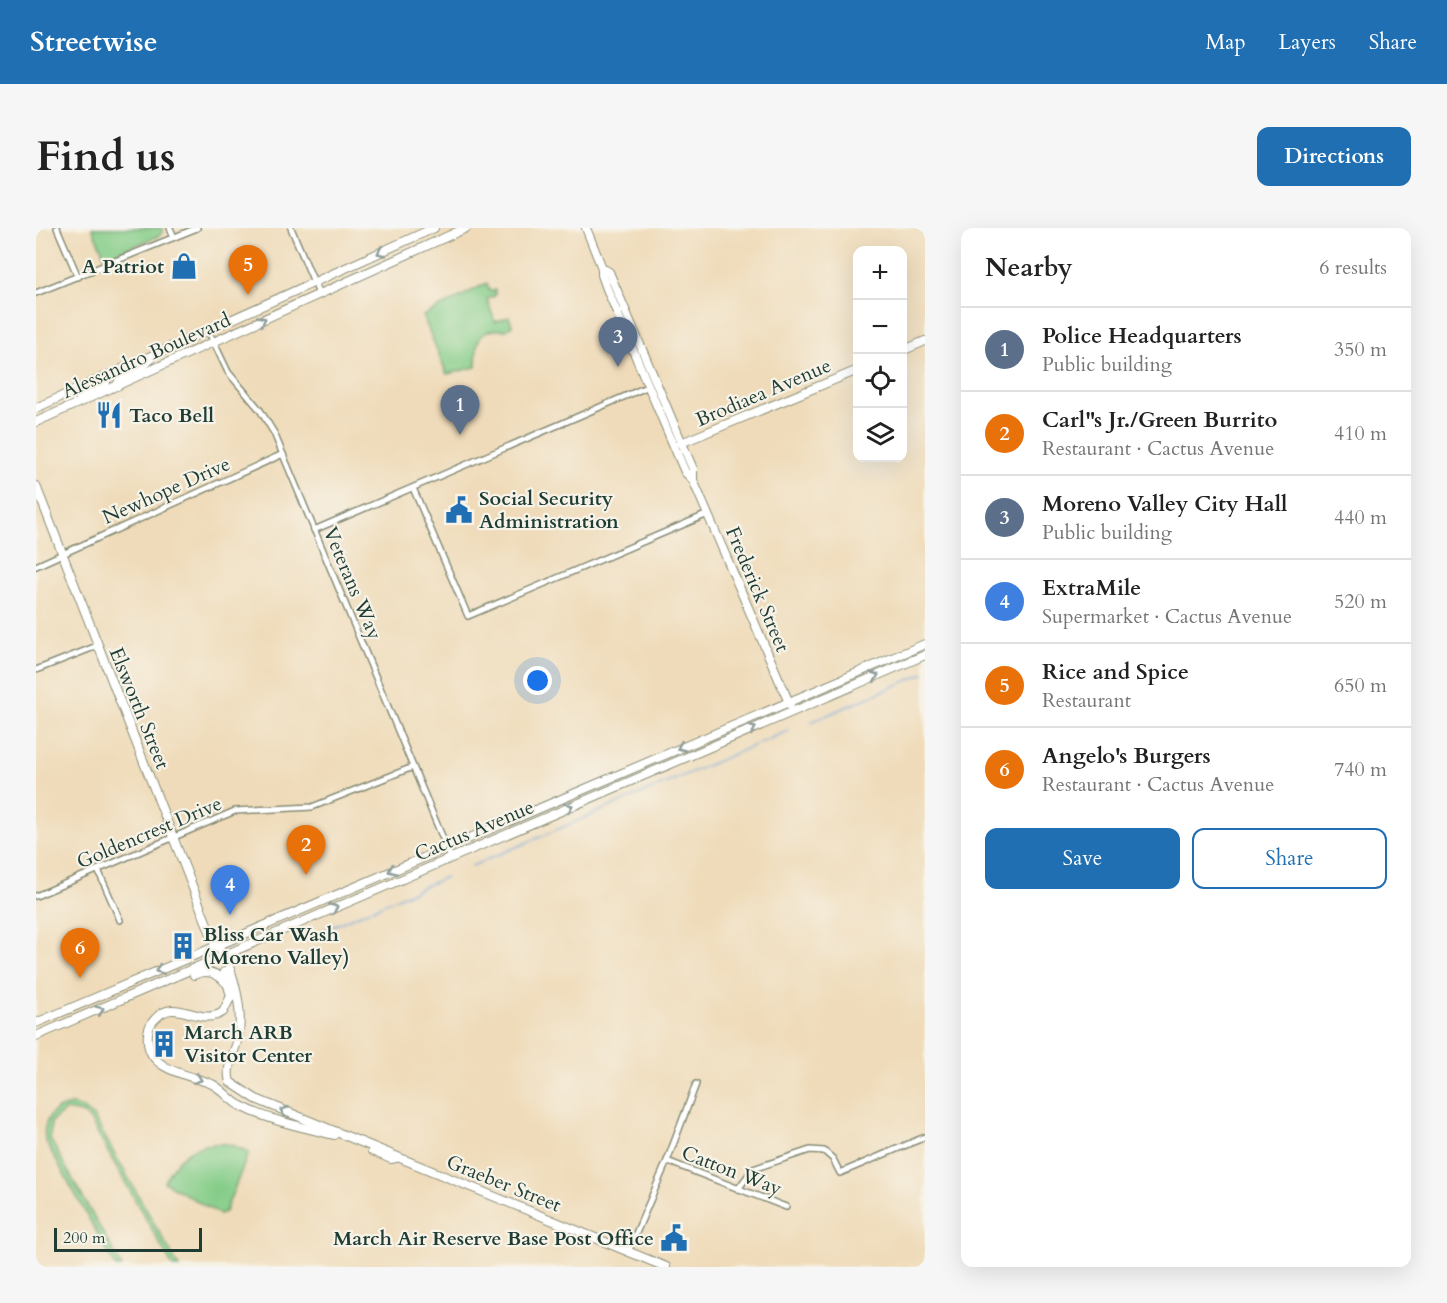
<!DOCTYPE html>
<meta charset="utf-8">
<style>
body{margin:0;font-family:Cardo,serif;background:#f6f6f6;color:#222}
.controls{position:absolute;right:18px;top:18px;display:grid;overflow:hidden;border-radius:12px;box-shadow:0 6px 24px #0002}
.controls button{width:54px;height:54px;display:grid;place-items:center;padding:0;border:0;border-bottom:2px solid #e0e0e0;background:#fff;color:#222;font:30px sans-serif}
.scale{position:absolute;left:18px;bottom:15px;width:148px;box-sizing:border-box;padding-left:6px;border:3px solid #1f3d34;border-top:0;font-size:16px;line-height:21px;white-space:nowrap;color:#1f3d34;-webkit-text-stroke:4px #f7f3e8;paint-order:stroke}
.you{position:absolute;left:502px;top:453px;width:21px;height:21px;margin:-15px;border:4px solid #fff;border-radius:50%;background:#1a73e8;box-shadow:0 0 0 9px #1a73e833}
.badge{display:grid;place-items:center;width:39px;height:39px;border-radius:50%;background:#1f6fb2;color:#fff;font-size:20px;font-weight:700}
.pin{position:absolute;translate:-50% -50px;filter:drop-shadow(0 2px 3px #0008)}
.pin::after{content:'';position:absolute;top:32px;width:21px;height:18px;background:inherit;clip-path:polygon(0 0,100% 0,50% 100%)}
.list{margin:0;padding:0;list-style:none}
h2{display:flex;justify-content:space-between;align-items:center;height:78px;margin:0;padding:0 24px;font-size:26px}
h2 small{font-size:20px;font-weight:400;color:#767676}
.list li{display:grid;grid-template-columns:39px 1fr auto;gap:18px;align-items:center;box-sizing:border-box;height:84px;padding:0 24px;border-top:2px solid #e0e0e0}
.list b{display:block;font-size:22px;white-space:nowrap}
.list p{margin:0;font-size:20px;white-space:nowrap;color:#767676}
.list em{font-size:20px;font-style:normal;color:#767676}
.actions{display:flex;gap:12px;padding:18px 24px}
.actions a{flex:1;padding:14px 0;border:2px solid #1f6fb2;border-radius:12px;text-align:center;font-size:21px;color:#1f6fb2}
.actions .main{background:#1f6fb2;color:#fff}
.icon{flex:none;width:33px;height:33px;fill:none;stroke:currentColor;stroke-width:2;stroke-linecap:round;stroke-linejoin:round}
.map{position:relative;flex:none;width:889px;height:1039px;overflow:hidden;border-radius:12px}
header{display:flex;align-items:center;gap:36px;box-sizing:border-box;height:84px;padding:0 30px;background:#1f6fb2;color:#fff}
header strong{font-size:28px}
nav{display:flex;gap:33px;margin-inline-start:auto;font-size:21px}
.intro{display:flex;align-items:center;justify-content:space-between;box-sizing:border-box;height:144px;padding:0 36px}
h1{margin:0;font-size:42px}
.button{padding:15px 27px;border-radius:12px;background:#1f6fb2;color:#fff;font-size:21px;font-weight:700}
main{display:flex;gap:36px;padding:0 36px}
aside{flex:1;background:#fff;border-radius:12px;box-shadow:0 6px 24px #0002}
.map>svg:first-child{display:block}
</style>
<header>
<strong>Streetwise</strong>
<nav><a>Map</a><a>Layers</a><a>Share</a></nav>
</header>
<div class="intro"><h1>Find us</h1><a class="button">Directions</a></div>
<main>
<div class="map">
<svg width="889" height="1039" viewBox="0 0 889 1039">
<rect width="100%" height="100%" fill="#f7f3e8"/>
<filter id="ink" filterUnits="userSpaceOnUse"><feTurbulence type="fractalNoise" baseFrequency=".0167" numOctaves="2"/><feDisplacementMap in="SourceGraphic" scale="12" xChannelSelector="R" yChannelSelector="G"/><feConvolveMatrix kernelMatrix="1 2 1 2 8 2 1 2 1" color-interpolation-filters="sRGB"/></filter>
<filter id="wash" filterUnits="userSpaceOnUse"><feTurbulence type="fractalNoise" baseFrequency=".008" numOctaves="4" result="noise"/><feDisplacementMap in="SourceGraphic" scale="24" xChannelSelector="R" yChannelSelector="G"/><feGaussianBlur stdDeviation="1.35" result="paint"/><feColorMatrix in="noise" values="0 0 0 0 0 0 0 0 0 0 0 0 0 0 0 0 0 1.4 0 .05"/><feComposite in="paint" operator="in"/></filter>
<g filter="url(#wash)">
<rect width="100%" height="100%" fill="#efdbb9"/>
<g fill="#86cd89" stroke="#52855e" stroke-width="1.5">
<path d="M56 0H126L127 3 123 8 69 29Z"/>
<path d="M451 55 454 64 459 62V68L451 71 459 94 473 89 476 97 471 102C439 99 441 114 440 139L411 146 387 88Z"/>
<path d="M36 877 47 880 58 890 143 1039H137L54 892 46 885 30 882 15 894 14 911 86 1039H80L9 912C6 893 16 879 36 877Z"/>
<path d="M192 916 213 924 189 984 183 986 128 954C142 926 160 913 192 916Z"/>
</g>
<g fill="none" stroke-linecap="round" stroke-linejoin="round">
<g stroke="#66a1d6" stroke-width="1.5">
<path d="M775 494 889 445"/>
<path d="M436 638 752 503"/>
<path d="M283 704 410 649"/>
</g>
</g>
</g>
<g filter="url(#ink)">
<g fill="none" stroke-linecap="round" stroke-linejoin="round">
<defs>
<g id="street">
<path d="M21 0 42 49"/>
<path d="M134 0 138 9"/>
<path d="M255 0 283 66"/>
<path d="M0 65 161 0"/>
<path d="M172 102 192 144 224 182 238 205 415 630"/>
<path d="M377 260 432 388 672 286"/>
<path d="M278 302 613 158"/>
<path d="M0 338 247 226"/>
<path d="M0 442 61 418"/>
<path d="M62 642 84 692"/>
<path d="M0 668 199 583 276 579 377 539"/>
<path d="M631 933 750 979"/>
<path d="M702 961 717 941 774 922 788 923 797 931 804 945 889 909"/>
<path d="M592 1024 631 933 660 856"/>
</g>
<g id="secondary">
<path d="M550 0 566 40V47L571 61 649 244 657 252 754 477"/>
<path d="M566 40 573 44 657 241V252"/>
<path d="M866 123 889 113"/>
<path d="M645 215 822 142"/>
<path d="M0 258 178 714C197 733 208 783 202 810 199 824 189 839 194 854L220 871 630 1039"/>
<path d="M188 744 195 768 187 784C162 800 140 767 119 791 113 797 111 805 112 813 113 843 155 847 176 856 188 862 194 873 205 878 234 893 267 899 298 907"/>
<path d="M158 747C170 741 180 744 189 754"/>
<path d="M0 795 889 416"/>
<path d="M0 808 889 427"/>
<path d="M336 923 355 931 360 930"/>
</g>
<g id="primary">
<path d="M81 158 84 150 105 140 114 132"/>
<path d="M44 170 69 157 72 148"/>
<path d="M0 180 398 0"/>
<path d="M0 194 430 0"/>
</g>
</defs>
<use href="#street" stroke="#878c76" stroke-width="8"/>
<use href="#secondary" stroke="#878c76" stroke-width="10"/>
<use href="#primary" stroke="#878c76" stroke-width="10"/>
<use href="#street" stroke="#fff" stroke-width="5"/>
<use href="#secondary" stroke="#fff" stroke-width="8"/>
<use href="#primary" stroke="#fff" stroke-width="8"/>
</g>
<defs><path id="oneway-chevron" d="M-2-3.5L2.5 0L-2 3.5" fill="none" stroke-width="1.6" stroke-linecap="round" stroke-linejoin="round" transform="scale(1.5)"/></defs>
<g stroke="#8f9e9a">
<use href="#oneway-chevron" transform="translate(345 24) rotate(155)"/>
<use href="#oneway-chevron" transform="translate(226 92) rotate(-24)"/>
<use href="#oneway-chevron" transform="translate(839 448) rotate(-23)"/>
<use href="#oneway-chevron" transform="translate(716 501) rotate(-23)"/>
<use href="#oneway-chevron" transform="translate(645 519) rotate(157)"/>
<use href="#oneway-chevron" transform="translate(533 579) rotate(-23)"/>
<use href="#oneway-chevron" transform="translate(356 642) rotate(157)"/>
<use href="#oneway-chevron" transform="translate(298 680) rotate(-23)"/>
<use href="#oneway-chevron" transform="translate(123 742) rotate(158)"/>
<use href="#oneway-chevron" transform="translate(64 782) rotate(-23)"/>
<use href="#oneway-chevron" transform="translate(162 851) rotate(20)"/>
<use href="#oneway-chevron" transform="translate(248 883) rotate(-158)"/>
</g>
</g>
<defs>
<symbol id="shop-bare" viewBox="-9 -9 18 18"><path d="M-5-2.5h2.3a2.7 3.5 0 0 1 5.4 0H5L5.5 6h-11ZM-1.5-2.5h3a1.5 2.3 0 0 0-3 0Z" fill="#1f6fb2" stroke="#f7f3e8" stroke-width="2.5" paint-order="stroke"/></symbol>
<symbol id="restaurant-bare" viewBox="-9 -9 18 18"><path d="M-5-6h1v4h1v-4h1v4h1v-4h1v5L-1.5 .5V6h-2V.5L-5-1ZM5-6V6H3V1.5H1.5Q1.5-4 5-6Z" fill="#1f6fb2" stroke="#f7f3e8" stroke-width="2.5" paint-order="stroke"/></symbol>
<symbol id="civic-bare" viewBox="-9 -9 18 18"><path d="M-.6-6.5H3V-4.5H.6V-3L4-1V1h2V6H-6V1h2V-1L-.6-3ZM-1.2 2.5V6h2.4V2.5Z" fill="#1f6fb2" stroke="#f7f3e8" stroke-width="2.5" paint-order="stroke"/></symbol>
<symbol id="building-bare" viewBox="-9 -9 18 18"><path d="M-4-6H4V6H1V3H-1V6H-4ZM-2.5-4.3h1.7v1.8h-1.7ZM.8-4.3h1.7v1.8H.8ZM-2.5-1h1.7V.8h-1.7ZM.8-1h1.7V.8H.8Z" fill="#1f6fb2" stroke="#f7f3e8" stroke-width="2.5" paint-order="stroke"/></symbol>
</defs>
<g fill-rule="evenodd">
<use href="#shop-bare" x="129" y="19" width="38" height="38"/>
<use href="#restaurant-bare" x="54" y="168" width="38" height="38"/>
<use href="#civic-bare" x="404" y="263" width="38" height="38"/>
<use href="#building-bare" x="128" y="699" width="38" height="38"/>
<use href="#building-bare" x="109" y="797" width="38" height="38"/>
<use href="#civic-bare" x="619" y="991" width="38" height="38"/>
</g>
<g text-anchor="middle" stroke-width="4.5" stroke-linejoin="round" paint-order="stroke">
<g font-size="20" font-weight="bold" fill="#1f3d34" stroke="#f7f3e8" text-anchor="start">
<text x="128" y="45" text-anchor="end">A Patriot</text>
<text x="93" y="194">Taco Bell</text>
<text x="443" y="277">Social Security<tspan x="443" dy="23">Administration</tspan></text>
<text x="167" y="713">Bliss Car Wash<tspan x="167" dy="23">(Moreno Valley)</tspan></text>
<text x="148" y="811">March ARB<tspan x="148" dy="23">Visitor Center</tspan></text>
<text x="618" y="1017" text-anchor="end">March Air Reserve Base Post Office</text>
</g>
<g font-size="20" fill="#1f3d34" stroke="#f7f3e8">
<text transform="translate(110 127) rotate(-24)" y="7">Alessandro Boulevard</text>
<text transform="translate(727 164) rotate(-23)" y="7">Brodiaea Avenue</text>
<text transform="translate(130 262) rotate(-24)" y="7">Newhope Drive</text>
<text transform="translate(317 355) rotate(67)" y="7">Veterans Way</text>
<text transform="translate(722 361) rotate(67)" y="7">Frederick Street</text>
<text transform="translate(104 480) rotate(68)" y="7">Elsworth Street</text>
<text transform="translate(438 602) rotate(-23)" y="7">Cactus Avenue</text>
<text transform="translate(113 604) rotate(-23)" y="7">Goldencrest Drive</text>
<text transform="translate(696 942) rotate(21)" y="7">Catton Way</text>
<text transform="translate(468 955) rotate(22)" y="7">Graeber Street</text>
</g>
</g>
</svg>
<div class="controls">
<button>+</button>
<button>−</button>
<button><svg class="icon" aria-label="locate" viewBox="0 0 24 24"><circle cx="12" cy="12" r="6"/><path d="M12 2v4M12 18v4M2 12h4M18 12h4"/></svg></button>
<button><svg class="icon" aria-label="layers" viewBox="0 0 24 24"><path d="M12 4l9 5-9 5-9-5zM3 14l9 5 9-5"/></svg></button>
</div>
<div class="scale">200 m</div>
<div class="you"></div>
<div class="pin badge" style="left:424px;top:207px;background:#5c6f8a">1</div>
<div class="pin badge" style="left:270px;top:647px;background:#e8710a">2</div>
<div class="pin badge" style="left:582px;top:139px;background:#5c6f8a">3</div>
<div class="pin badge" style="left:194px;top:687px;background:#3f7fe0">4</div>
<div class="pin badge" style="left:212px;top:67px;background:#e8710a">5</div>
<div class="pin badge" style="left:44px;top:750px;background:#e8710a">6</div>
</div>
<aside>
<h2>Nearby<small>6 results</small></h2>
<ul class="list">
<li><span class="badge" style="background:#5c6f8a">1</span><div><b>Police Headquarters</b><p>Public building</p></div><em>350 m</em></li>
<li><span class="badge" style="background:#e8710a">2</span><div><b>Carl''s Jr./Green Burrito</b><p>Restaurant · Cactus Avenue</p></div><em>410 m</em></li>
<li><span class="badge" style="background:#5c6f8a">3</span><div><b>Moreno Valley City Hall</b><p>Public building</p></div><em>440 m</em></li>
<li><span class="badge" style="background:#3f7fe0">4</span><div><b>ExtraMile</b><p>Supermarket · Cactus Avenue</p></div><em>520 m</em></li>
<li><span class="badge" style="background:#e8710a">5</span><div><b>Rice and Spice</b><p>Restaurant</p></div><em>650 m</em></li>
<li><span class="badge" style="background:#e8710a">6</span><div><b>Angelo's Burgers</b><p>Restaurant · Cactus Avenue</p></div><em>740 m</em></li>
</ul>
<div class="actions"><a class="main">Save</a><a>Share</a></div>
</aside>
</main>
